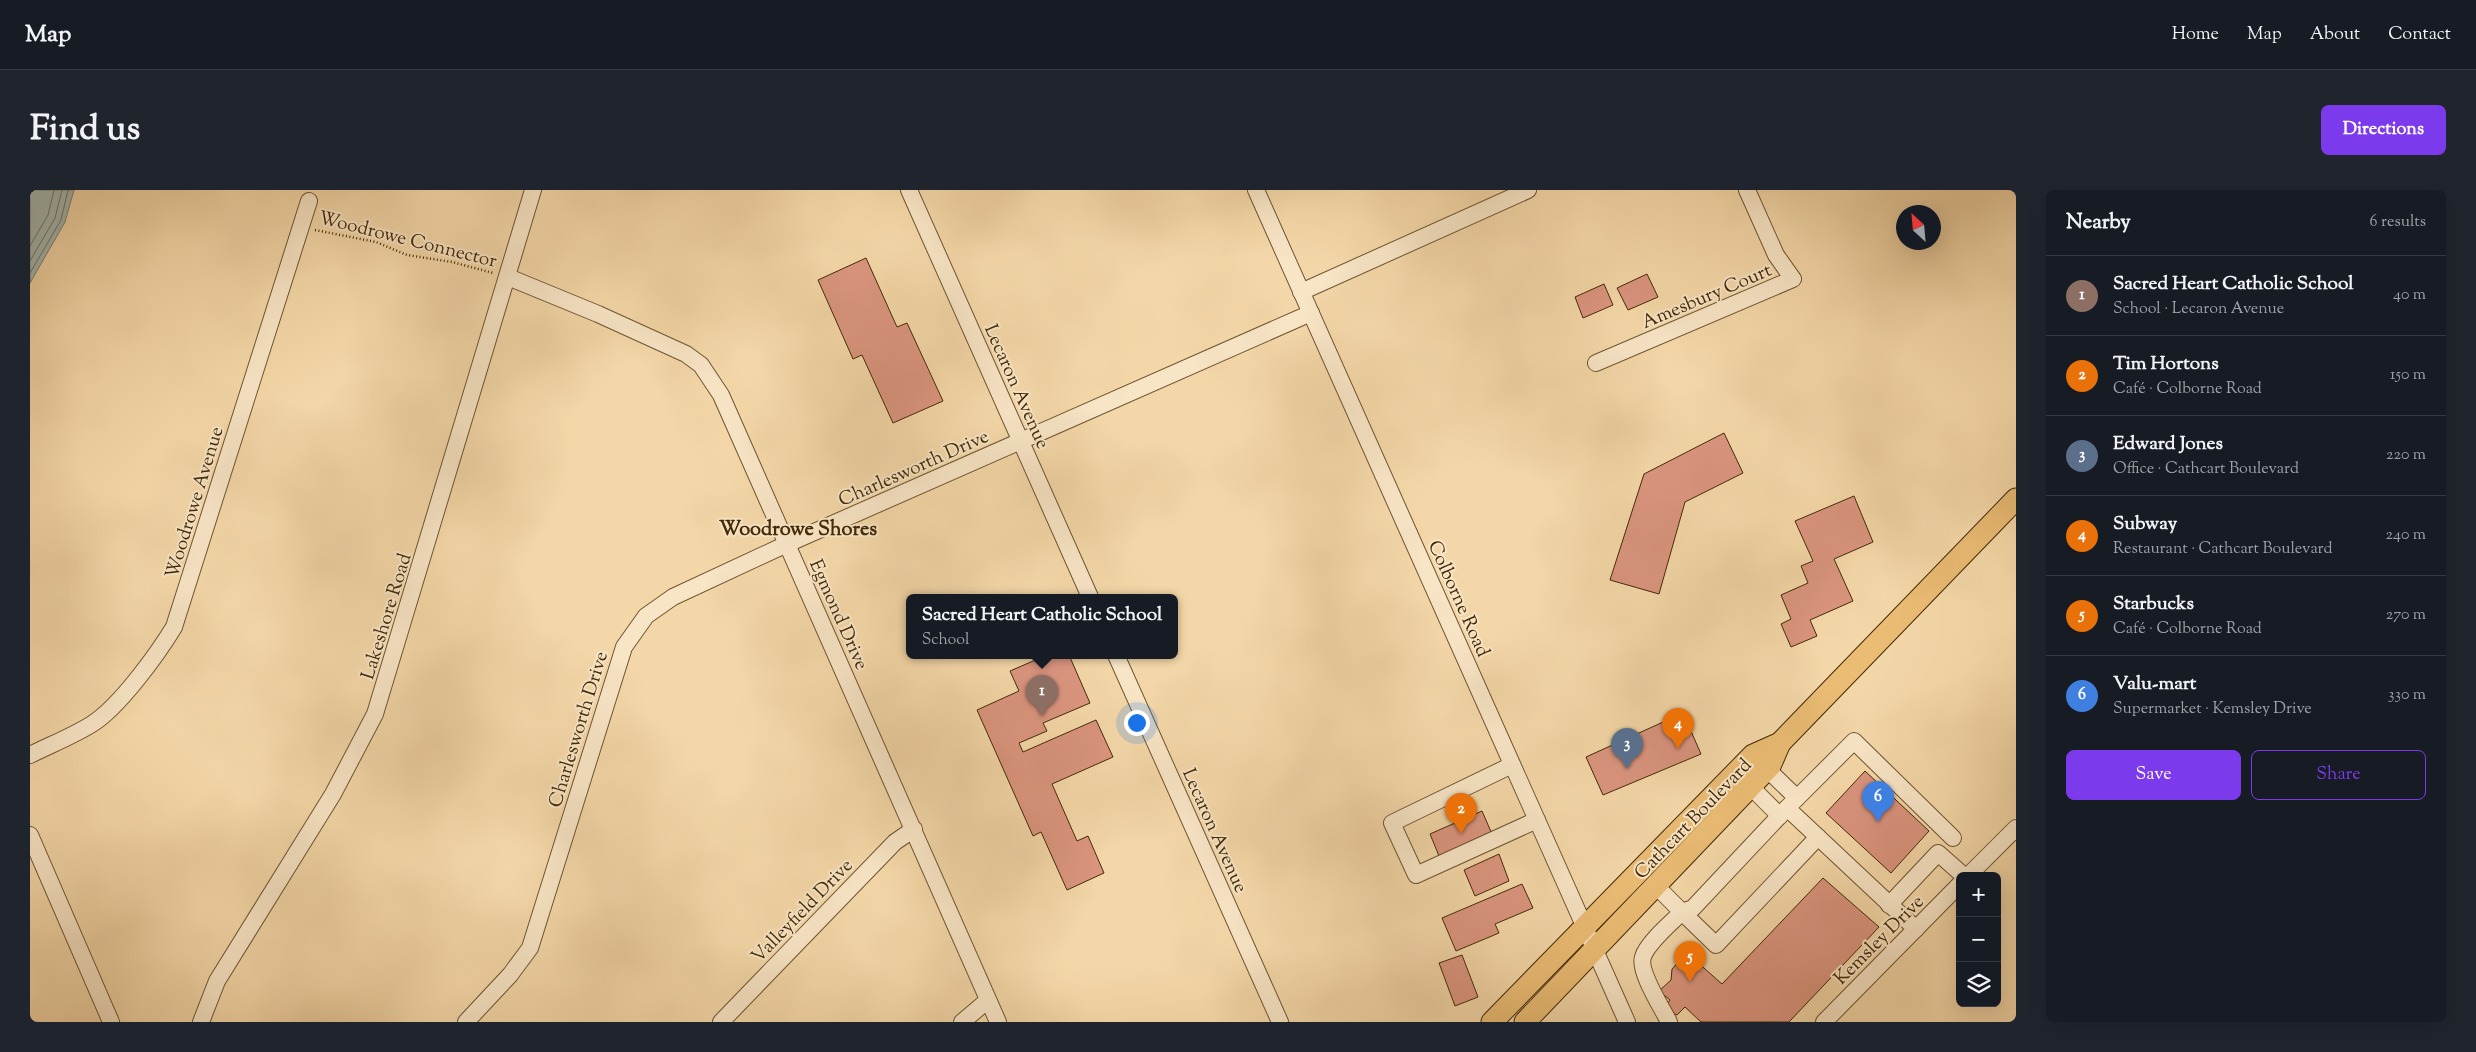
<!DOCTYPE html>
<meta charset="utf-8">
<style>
body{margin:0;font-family:"Sorts Mill Goudy",serif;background:#20242c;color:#f1f3f6}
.controls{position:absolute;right:15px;bottom:15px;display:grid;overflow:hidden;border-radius:8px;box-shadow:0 5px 20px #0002}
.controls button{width:45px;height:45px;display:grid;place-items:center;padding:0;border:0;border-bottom:1px solid #363941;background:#171b24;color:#f1f3f6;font:25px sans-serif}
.compass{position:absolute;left:1866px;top:15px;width:45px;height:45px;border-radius:50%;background:#171b24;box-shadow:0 5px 20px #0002;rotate:334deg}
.you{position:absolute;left:1106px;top:532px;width:18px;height:18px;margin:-12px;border:4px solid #fff;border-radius:50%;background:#1a73e8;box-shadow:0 0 0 8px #1a73e833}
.badge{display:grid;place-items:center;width:32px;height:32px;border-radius:50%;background:#7c3aed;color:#fff;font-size:16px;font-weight:700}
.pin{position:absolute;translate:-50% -41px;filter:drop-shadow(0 1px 2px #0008)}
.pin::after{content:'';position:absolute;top:26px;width:18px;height:15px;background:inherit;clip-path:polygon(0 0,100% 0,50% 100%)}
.popup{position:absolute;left:876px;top:404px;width:272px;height:65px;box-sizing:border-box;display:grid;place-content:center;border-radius:8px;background:#171b24;filter:drop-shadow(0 1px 4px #0005);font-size:16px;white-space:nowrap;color:#9ea1a6}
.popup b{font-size:19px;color:#f1f3f6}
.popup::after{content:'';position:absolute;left:50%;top:100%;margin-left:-10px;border:10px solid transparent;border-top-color:#171b24}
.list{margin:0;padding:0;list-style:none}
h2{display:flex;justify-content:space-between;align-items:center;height:65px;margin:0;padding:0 20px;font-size:21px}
h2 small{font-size:16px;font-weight:400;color:#9ea1a6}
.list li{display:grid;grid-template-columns:32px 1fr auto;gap:15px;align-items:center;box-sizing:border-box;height:80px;padding:0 20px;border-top:1px solid #363941}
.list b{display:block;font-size:19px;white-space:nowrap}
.list p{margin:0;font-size:16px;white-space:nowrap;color:#9ea1a6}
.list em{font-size:16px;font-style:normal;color:#9ea1a6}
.actions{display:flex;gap:10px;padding:15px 20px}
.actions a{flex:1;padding:11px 0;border:1px solid #7c3aed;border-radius:8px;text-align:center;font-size:18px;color:#7c3aed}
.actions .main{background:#7c3aed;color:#fff}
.icon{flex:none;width:28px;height:28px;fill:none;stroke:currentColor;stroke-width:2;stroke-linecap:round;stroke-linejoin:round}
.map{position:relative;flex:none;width:1986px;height:832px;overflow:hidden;border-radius:8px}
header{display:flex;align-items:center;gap:30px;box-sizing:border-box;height:70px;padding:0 25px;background:#171b24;border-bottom:1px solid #363941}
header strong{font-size:24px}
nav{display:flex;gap:28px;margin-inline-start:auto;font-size:18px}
.intro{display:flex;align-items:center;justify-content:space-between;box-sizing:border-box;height:120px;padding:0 30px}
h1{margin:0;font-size:35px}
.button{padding:12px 22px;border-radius:8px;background:#7c3aed;color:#fff;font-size:18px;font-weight:700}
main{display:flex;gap:30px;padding:0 30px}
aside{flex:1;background:#171b24;border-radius:8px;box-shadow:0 5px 20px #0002}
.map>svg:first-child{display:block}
</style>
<header>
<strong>Map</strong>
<nav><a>Home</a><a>Map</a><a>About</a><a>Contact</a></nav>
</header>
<div class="intro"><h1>Find us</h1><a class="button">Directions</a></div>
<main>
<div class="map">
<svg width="1986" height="832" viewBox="0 0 1986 832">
<rect width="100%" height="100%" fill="#f4d7a8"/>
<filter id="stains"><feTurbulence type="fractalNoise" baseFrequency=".004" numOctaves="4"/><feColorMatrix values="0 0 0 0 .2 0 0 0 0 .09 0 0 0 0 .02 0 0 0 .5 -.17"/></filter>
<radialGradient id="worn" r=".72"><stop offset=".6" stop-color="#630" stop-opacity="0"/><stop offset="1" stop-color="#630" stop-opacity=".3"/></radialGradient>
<path fill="#a1b7b3" stroke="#7b7f6e" d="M0 0H44L35 32 0 93Z"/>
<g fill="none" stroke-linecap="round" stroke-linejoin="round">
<g stroke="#71705d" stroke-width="1">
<path d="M0 56 18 25 24 0"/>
<path d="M0 71 25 28 32 0"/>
<path d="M0 83 31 30 38 0"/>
</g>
</g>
<g fill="#db957f" stroke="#412a07">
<path d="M836 68 867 137 877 133 913 211 863 233 832 165 823 169 788 90Z"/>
<path d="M1617 84 1628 107 1598 120 1587 98Z"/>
<path d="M1574 94 1583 115 1553 128 1545 107Z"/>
<path d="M1694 243 1713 283 1655 312 1629 404 1580 390 1614 284Z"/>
<path d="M1824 306 1843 352 1804 369 1823 411 1780 430 1787 446 1761 457 1751 434 1761 429 1751 405 1778 393 1771 376 1783 371 1765 331Z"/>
<path d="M1017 465H1039L1060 513 1013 533 1017 541 989 553 993 562 1066 530 1083 567 1022 594 1047 651 1058 646 1074 683 1037 700 1011 642 1003 646 947 520 989 501 980 481Z"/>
<path d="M1653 523 1671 564 1573 605 1556 567Z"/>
<path d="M1835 581 1899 641 1861 683 1796 623Z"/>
<path d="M1452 621 1462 644 1409 666 1400 644Z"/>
<path d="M1469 664 1479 691 1445 706 1434 680Z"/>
<path d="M1793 688 1849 737 1759 832H1671L1655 817 1647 825 1634 818 1640 810 1629 801 1641 790 1642 779 1657 763 1692 794Z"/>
<path d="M1492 694 1503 718 1465 734 1469 743 1426 761 1412 728Z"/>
<path d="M1432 765 1448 807 1425 816 1409 773Z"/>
</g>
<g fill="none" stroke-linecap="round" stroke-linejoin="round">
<defs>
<g id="minor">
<path d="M879 0 1060 407"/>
<path d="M1226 0 1597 832"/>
<path d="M478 87 568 124 656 164 671 175 691 205 968 832"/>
<path d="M1271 102 1498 0"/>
<path d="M1566 173 1763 89 1746 65 1717 0"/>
<path d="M1086 465 1250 832"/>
<path d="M0 565C20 555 43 546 62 534 89 517 127 465 144 437L279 11"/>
<path d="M1482 575 1362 633 1386 685 1507 630"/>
<path d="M1737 579 1767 608"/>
<path d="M1721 597 1750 626"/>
<path d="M1757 618 1824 551 1923 648"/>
<path d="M0 645 81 832"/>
<path d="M1938 686 1986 638"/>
<path d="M1626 696 1652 722 1663 718 1757 618 1886 739"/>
<path d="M1859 715 1908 663 1934 686"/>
<path d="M171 832 187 791 303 604 345 524 503 0"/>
<path d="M436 832 480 785 500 758 594 457 616 426 643 407 757 354 1281 123"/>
<path d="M691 832 865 652 884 639"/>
<path d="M932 832 958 810"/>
<path d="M1639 832C1632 818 1608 781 1613 767 1617 753 1641 733 1652 722L1686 755 1788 647"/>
<path d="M1794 832 1930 694"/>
</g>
<g id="major">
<path d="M1462 832 1723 565 1750 553 1986 309"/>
<path d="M1495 832 1740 576 1750 553"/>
</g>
</defs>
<use href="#minor" stroke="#6e552f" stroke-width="18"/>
<use href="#major" stroke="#412a07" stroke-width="23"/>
<path stroke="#412a07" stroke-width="2.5" stroke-dasharray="1 2.5" stroke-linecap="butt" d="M285 40 346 52 377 65 422 72 463 83"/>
<use href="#minor" stroke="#f8e5c6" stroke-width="16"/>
<use href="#major" stroke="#eabc74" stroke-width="21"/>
</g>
<g text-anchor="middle" stroke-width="4" stroke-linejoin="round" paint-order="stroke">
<g font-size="19" fill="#412a07" stroke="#f8e5c6">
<text transform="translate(378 48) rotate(14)" y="7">Woodrowe Connector</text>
<text transform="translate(1676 105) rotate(-23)" y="7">Amesbury Court</text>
<text transform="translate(988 196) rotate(66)" y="7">Lecaron Avenue</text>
<text transform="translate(883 277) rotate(-24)" y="7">Charlesworth Drive</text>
<text transform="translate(163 312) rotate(-73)" y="7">Woodrowe Avenue</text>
<text transform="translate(1430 408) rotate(66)" y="7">Colborne Road</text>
<text transform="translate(810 424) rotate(66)" y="7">Egmond Drive</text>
<text transform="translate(355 426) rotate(-73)" y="7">Lakeshore Road</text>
<text transform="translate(547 539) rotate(-73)" y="7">Charlesworth Drive</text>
<text transform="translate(1662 628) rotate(-46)" y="7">Cathcart Boulevard</text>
<text transform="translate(1186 640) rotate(66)" y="7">Lecaron Avenue</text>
<text transform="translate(771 720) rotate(-46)" y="7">Valleyfield Drive</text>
<text transform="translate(1848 749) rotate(-45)" y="7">Kemsley Drive</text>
</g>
<g font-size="20" font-weight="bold" fill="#412a07" stroke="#f8e5c6">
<text x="768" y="345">Woodrowe Shores</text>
</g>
</g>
<rect width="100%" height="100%" filter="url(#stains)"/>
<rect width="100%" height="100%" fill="url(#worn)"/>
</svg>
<div class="controls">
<button>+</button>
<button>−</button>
<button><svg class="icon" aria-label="layers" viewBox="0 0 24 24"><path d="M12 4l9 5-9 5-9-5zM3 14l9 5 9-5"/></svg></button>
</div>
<svg class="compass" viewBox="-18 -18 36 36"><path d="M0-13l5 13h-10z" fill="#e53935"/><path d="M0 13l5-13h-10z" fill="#9ea1a6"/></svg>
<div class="you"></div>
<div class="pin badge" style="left:1012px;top:526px;background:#8d6e63">1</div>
<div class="popup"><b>Sacred Heart Catholic School</b>School</div>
<div class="pin badge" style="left:1431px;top:644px;background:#e8710a">2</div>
<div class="pin badge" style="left:1597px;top:579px;background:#5c6f8a">3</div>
<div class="pin badge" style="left:1648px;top:559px;background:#e8710a">4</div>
<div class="pin badge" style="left:1660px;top:792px;background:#e8710a">5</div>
<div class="pin badge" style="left:1848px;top:632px;background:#3f7fe0">6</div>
</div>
<aside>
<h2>Nearby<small>6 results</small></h2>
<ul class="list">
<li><span class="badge" style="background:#8d6e63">1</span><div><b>Sacred Heart Catholic School</b><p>School · Lecaron Avenue</p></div><em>40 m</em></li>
<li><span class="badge" style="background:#e8710a">2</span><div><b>Tim Hortons</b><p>Café · Colborne Road</p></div><em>150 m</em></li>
<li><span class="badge" style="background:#5c6f8a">3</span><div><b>Edward Jones</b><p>Office · Cathcart Boulevard</p></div><em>220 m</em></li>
<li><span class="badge" style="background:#e8710a">4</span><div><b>Subway</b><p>Restaurant · Cathcart Boulevard</p></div><em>240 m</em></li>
<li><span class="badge" style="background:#e8710a">5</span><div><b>Starbucks</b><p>Café · Colborne Road</p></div><em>270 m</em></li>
<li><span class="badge" style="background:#3f7fe0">6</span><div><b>Valu-mart</b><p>Supermarket · Kemsley Drive</p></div><em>330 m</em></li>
</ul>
<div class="actions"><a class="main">Save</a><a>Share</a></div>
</aside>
</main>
